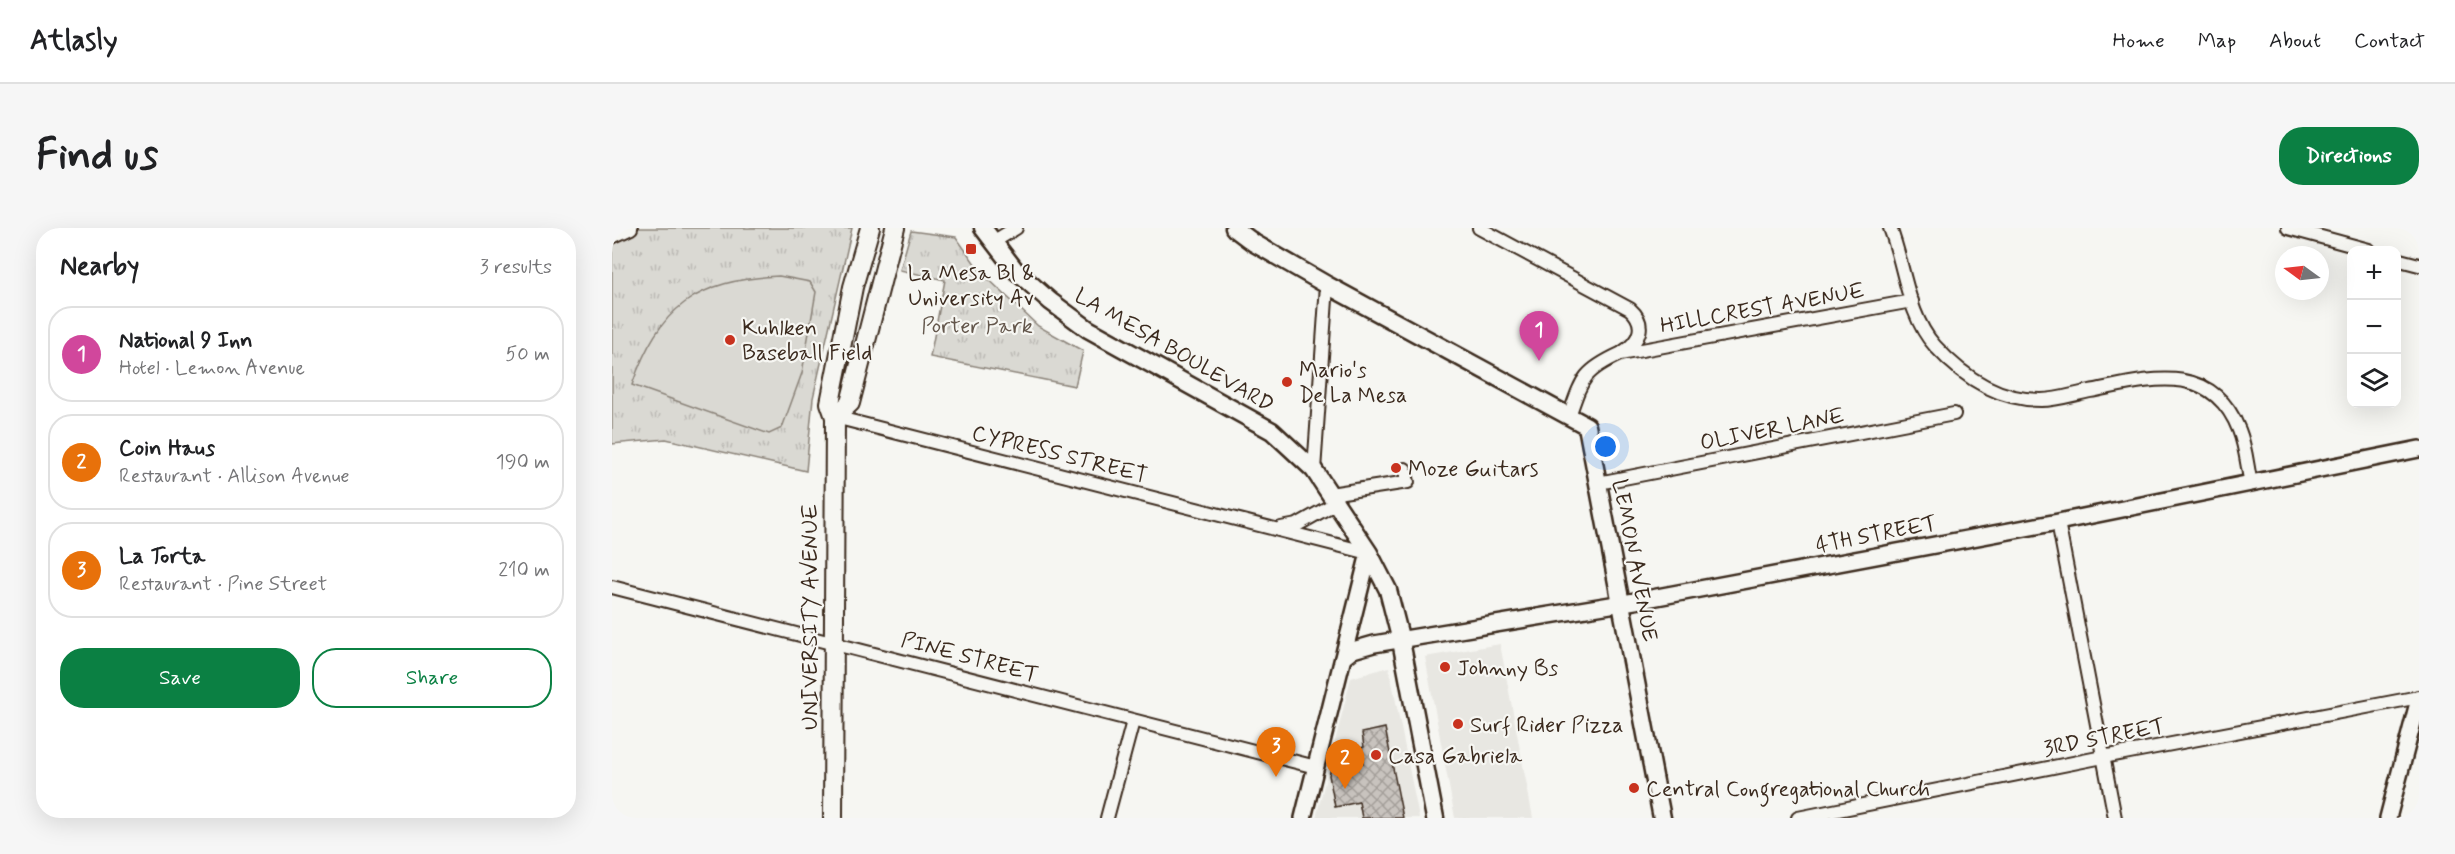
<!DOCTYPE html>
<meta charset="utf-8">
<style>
body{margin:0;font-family:Mynerve,sans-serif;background:#f6f6f6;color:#202124}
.controls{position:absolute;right:18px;top:18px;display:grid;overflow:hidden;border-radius:12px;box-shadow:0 6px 24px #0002}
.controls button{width:54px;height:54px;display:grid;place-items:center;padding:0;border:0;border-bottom:2px solid #e0e0e0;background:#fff;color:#202124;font:30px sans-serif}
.compass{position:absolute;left:1663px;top:18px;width:54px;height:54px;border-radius:50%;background:#fff;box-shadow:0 6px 24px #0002;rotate:285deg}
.you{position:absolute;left:994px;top:219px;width:21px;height:21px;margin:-15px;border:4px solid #fff;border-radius:50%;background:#1a73e8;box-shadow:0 0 0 9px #1a73e833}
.badge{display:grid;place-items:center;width:39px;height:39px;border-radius:50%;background:#0b8043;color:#fff;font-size:20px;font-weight:700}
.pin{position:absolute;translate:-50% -50px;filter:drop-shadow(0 2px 3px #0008)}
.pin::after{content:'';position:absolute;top:32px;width:21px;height:18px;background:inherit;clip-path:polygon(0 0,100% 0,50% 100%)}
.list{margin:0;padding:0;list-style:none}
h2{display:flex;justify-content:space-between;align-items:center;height:78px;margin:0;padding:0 24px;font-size:26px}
h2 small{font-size:20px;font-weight:400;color:#757577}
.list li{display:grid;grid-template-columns:39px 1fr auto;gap:18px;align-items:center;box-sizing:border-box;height:96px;margin:0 12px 12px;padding:0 12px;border:2px solid #e0e0e0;border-radius:24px}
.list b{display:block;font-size:22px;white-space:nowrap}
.list p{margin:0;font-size:20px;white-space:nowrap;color:#757577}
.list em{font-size:20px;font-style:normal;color:#757577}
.actions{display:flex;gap:12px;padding:18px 24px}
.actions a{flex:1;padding:14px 0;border:2px solid #0b8043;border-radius:24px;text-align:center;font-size:21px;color:#0b8043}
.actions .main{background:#0b8043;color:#fff}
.icon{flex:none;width:33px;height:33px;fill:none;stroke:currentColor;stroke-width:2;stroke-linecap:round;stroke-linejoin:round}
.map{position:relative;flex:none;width:1807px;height:590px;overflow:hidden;border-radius:24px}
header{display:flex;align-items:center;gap:36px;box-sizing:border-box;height:84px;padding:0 30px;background:#fff;border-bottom:2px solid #e0e0e0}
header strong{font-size:28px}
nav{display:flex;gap:33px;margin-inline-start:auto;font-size:21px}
.intro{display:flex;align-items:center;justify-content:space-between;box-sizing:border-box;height:144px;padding:0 36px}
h1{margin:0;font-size:42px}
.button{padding:15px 27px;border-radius:24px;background:#0b8043;color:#fff;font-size:21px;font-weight:700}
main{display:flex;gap:36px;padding:0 36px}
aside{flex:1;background:#fff;border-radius:24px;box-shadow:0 6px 24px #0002}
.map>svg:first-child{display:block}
</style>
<header>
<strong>Atlasly</strong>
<nav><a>Home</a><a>Map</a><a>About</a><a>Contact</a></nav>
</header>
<div class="intro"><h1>Find us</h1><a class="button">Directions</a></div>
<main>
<aside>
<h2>Nearby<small>3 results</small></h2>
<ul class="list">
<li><span class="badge" style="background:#d1479c">1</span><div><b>National 9 Inn</b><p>Hotel · Lemon Avenue</p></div><em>50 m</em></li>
<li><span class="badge" style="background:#e8710a">2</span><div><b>Coin Haus</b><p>Restaurant · Allison Avenue</p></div><em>190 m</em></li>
<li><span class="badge" style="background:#e8710a">3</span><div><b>La Torta</b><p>Restaurant · Pine Street</p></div><em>210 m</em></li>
</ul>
<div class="actions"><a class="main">Save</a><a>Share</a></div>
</aside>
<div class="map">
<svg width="1807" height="590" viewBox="0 0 1807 590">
<defs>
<pattern id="park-tufts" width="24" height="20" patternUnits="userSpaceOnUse" patternTransform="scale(1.5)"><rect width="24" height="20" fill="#dad9d3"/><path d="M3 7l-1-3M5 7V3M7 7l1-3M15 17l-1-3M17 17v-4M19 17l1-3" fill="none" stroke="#bcbab5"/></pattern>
<pattern id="building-cross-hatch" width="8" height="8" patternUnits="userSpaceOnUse" patternTransform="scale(1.5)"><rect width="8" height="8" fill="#c8c3be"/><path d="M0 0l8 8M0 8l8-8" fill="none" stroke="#a49f9a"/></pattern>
</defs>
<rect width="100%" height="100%" fill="#f6f6f2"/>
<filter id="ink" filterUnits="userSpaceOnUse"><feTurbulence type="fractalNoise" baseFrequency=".0167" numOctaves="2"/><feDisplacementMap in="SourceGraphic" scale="12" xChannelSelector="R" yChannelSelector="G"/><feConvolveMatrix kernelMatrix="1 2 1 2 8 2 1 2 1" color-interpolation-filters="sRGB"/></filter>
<g filter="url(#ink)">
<g fill="#e8e7e2">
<path d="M888 416 921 590H843L813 429Z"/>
<path d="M777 439 807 590H704L739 450Z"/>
</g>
<g fill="url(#park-tufts)" stroke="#8a8278" stroke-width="1.5">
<path d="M0 0H240L201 170 194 243 54 211 0 216Z"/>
<path d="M299 3 344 9 368 43 426 98 471 123 463 158 318 129 333 52 288 42Z"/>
</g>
<path fill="#dad9d3" stroke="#8a8278" stroke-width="1.5" d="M167 48 198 54 204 64 190 145 170 200 157 206 20 157C47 79 84 52 167 48Z"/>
<path fill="url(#building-cross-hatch)" stroke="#3b2a1e" stroke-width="1.5" d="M773 500 791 590H750L747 574 723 579 717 547 719 541 751 535 748 520 752 519 750 505Z"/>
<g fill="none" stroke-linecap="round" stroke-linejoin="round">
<defs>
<g id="minor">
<path d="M867 0 1018 81C1035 96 1028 113 1011 124"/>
<path d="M1278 0C1293 38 1295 87 1323 118 1351 149 1386 172 1429 172 1445 172 1463 166 1478 163 1535 152 1599 131 1627 202 1634 219 1635 238 1639 256"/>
<path d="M1676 0 1757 22"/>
<path d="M0 9 19 0"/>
<path d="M381 14 404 0"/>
<path d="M1784 31 1807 37"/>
<path d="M957 188C970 151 971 143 1008 126L1300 73"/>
<path d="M223 189 757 325"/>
<path d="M702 242 715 57"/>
<path d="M986 255 1342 186"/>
<path d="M718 266 796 254 793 241"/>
<path d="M1446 294 1503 590"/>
<path d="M669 300 685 297 724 275"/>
<path d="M0 359 704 539"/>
<path d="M495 590 521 493"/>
<path d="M1186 590 1491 529 1807 469"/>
</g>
<g id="tertiary">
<path d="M731 430 741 422 762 416 1029 372 1446 294 1807 221"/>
<path d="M691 590 757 325"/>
<path d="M1776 590 1807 471"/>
</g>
<g id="secondary">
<path d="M371 0 404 43 438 73 476 101 660 203 702 242 757 325 776 362 789 413 823 590"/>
<path d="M622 0 642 15 715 57 975 198 1050 590"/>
</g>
<g id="primary">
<path d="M223 189 238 175 283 0"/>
<path d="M221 590 223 189 218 175 241 59 258 0"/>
</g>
</defs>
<use href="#minor" stroke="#3b2a1e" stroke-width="16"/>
<use href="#tertiary" stroke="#3b2a1e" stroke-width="20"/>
<use href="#secondary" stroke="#3b2a1e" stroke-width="21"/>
<use href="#primary" stroke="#3b2a1e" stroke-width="22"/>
<use href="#minor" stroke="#f6f6f2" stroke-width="12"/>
<use href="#tertiary" stroke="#f6f6f2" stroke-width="15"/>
<use href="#secondary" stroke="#f6f6f2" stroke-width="16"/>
<use href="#primary" stroke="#f6f6f2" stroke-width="18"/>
</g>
</g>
<g fill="#c8321e" stroke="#f6f6f2" stroke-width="2">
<rect x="353" y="15" width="12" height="12" rx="3"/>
<circle cx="118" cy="112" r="6"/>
<circle cx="675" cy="154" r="6"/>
<circle cx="784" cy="240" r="6"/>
<circle cx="833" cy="439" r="6"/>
<circle cx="846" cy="496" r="6"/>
<circle cx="764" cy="527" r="6"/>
<circle cx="1022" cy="560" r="6"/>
</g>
<g text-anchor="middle" stroke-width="4.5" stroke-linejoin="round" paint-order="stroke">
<g font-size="22" fill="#3b2a1e" stroke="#f6f6f2" text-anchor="start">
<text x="359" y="52" text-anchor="middle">La Mesa Bl &amp;<tspan x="359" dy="25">University Av</tspan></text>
<text x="130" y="107">Kuhlken<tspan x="130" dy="25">Baseball Field</tspan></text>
<text x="687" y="149">Mario's<tspan x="687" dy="25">De La Mesa</tspan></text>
<text x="796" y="248">Moze Guitars</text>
<text x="845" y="447">Johnny Bs</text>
<text x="858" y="504">Surf Rider Pizza</text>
<text x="776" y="535">Casa Gabriela</text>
<text x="1034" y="568">Central Congregational Church</text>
</g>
<g font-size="22" fill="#3b2a1e" stroke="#f6f6f2">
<text transform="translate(1150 79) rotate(-10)" y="8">HILLCREST AVENUE</text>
<text transform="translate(563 121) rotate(30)" y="8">LA MESA BOULEVARD</text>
<text transform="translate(1160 200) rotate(-11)" y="8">OLIVER LANE</text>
<text transform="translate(448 225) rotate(14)" y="8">CYPRESS STREET</text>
<text transform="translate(1264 305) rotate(-11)" y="8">4TH STREET</text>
<text transform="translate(1024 332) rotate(79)" y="8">LEMON AVENUE</text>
<text transform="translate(197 389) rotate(-90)" y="8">UNIVERSITY AVENUE</text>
<text transform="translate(358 428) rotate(15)" y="8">PINE STREET</text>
<text transform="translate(1492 508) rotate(-11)" y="8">3RD STREET</text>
</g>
<g font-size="22" fill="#63564b" stroke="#f6f6f2">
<text x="365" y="105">Porter Park</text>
</g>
</g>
</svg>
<div class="controls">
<button>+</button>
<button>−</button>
<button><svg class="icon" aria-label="layers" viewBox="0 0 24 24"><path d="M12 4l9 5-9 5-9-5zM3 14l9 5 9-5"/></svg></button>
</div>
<svg class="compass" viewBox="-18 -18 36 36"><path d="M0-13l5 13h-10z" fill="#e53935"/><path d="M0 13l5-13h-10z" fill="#757577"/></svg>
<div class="you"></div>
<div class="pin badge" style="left:927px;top:133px;background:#d1479c">1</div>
<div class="pin badge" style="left:733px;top:561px;background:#e8710a">2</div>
<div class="pin badge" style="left:664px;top:549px;background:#e8710a">3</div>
</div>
</main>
